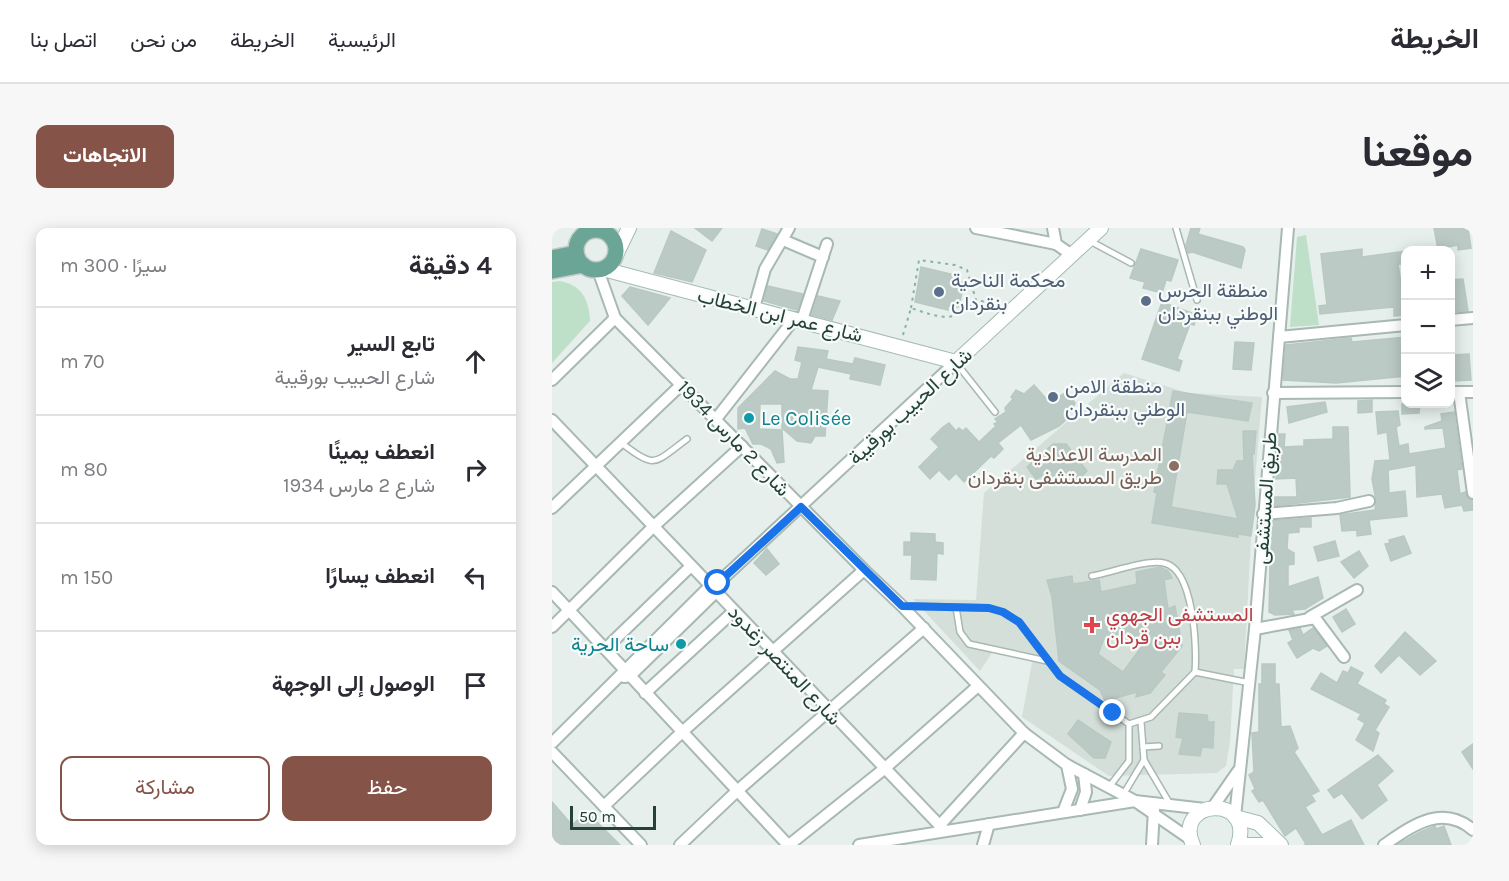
<!DOCTYPE html>
<html lang="ar">
<meta charset="utf-8">
<style>
body{margin:0;font-family:Karla,Vazirmatn,sans-serif;background:#f7f7f7;color:#2b2b33;direction:rtl}
.controls{position:absolute;right:18px;top:18px;display:grid;overflow:hidden;border-radius:12px;box-shadow:0 3px 15px #0003}
.controls button{width:54px;height:54px;display:grid;place-items:center;padding:0;border:0;border-bottom:2px solid #e1e1e2;background:#fff;color:#2b2b33;font:30px sans-serif}
.scale{position:absolute;left:18px;bottom:15px;width:86px;box-sizing:border-box;padding-left:6px;border:3px solid #24423a;border-top:0;font-size:16px;line-height:21px;white-space:nowrap;color:#24423a;-webkit-text-stroke:4px #f7fbf9;paint-order:stroke}
.stop{position:absolute;width:18px;height:18px;margin:-14px;border:4px solid #1a73e8;border-radius:50%;background:#fff}
.stop.end{background:#1a73e8;border-color:#fff;box-shadow:0 2px 6px #0008}
.list{margin:0;padding:0;list-style:none}
h2{display:flex;justify-content:space-between;align-items:center;height:78px;margin:0;padding:0 24px;font-size:26px}
h2 small{font-size:20px;font-weight:400;color:#7c7c81}
.list li{display:grid;grid-template-columns:39px 1fr auto;gap:18px;align-items:center;box-sizing:border-box;height:108px;padding:0 24px;border-top:2px solid #e1e1e2}
.list b{display:block;font-size:22px;white-space:nowrap}
.list p{margin:0;font-size:20px;white-space:nowrap;color:#7c7c81}
.list em{font-size:20px;font-style:normal;color:#7c7c81}
.actions{display:flex;gap:12px;padding:18px 24px}
.actions a{flex:1;padding:14px 0;border:2px solid #855347;border-radius:12px;text-align:center;font-size:21px;color:#855347}
.actions .main{background:#855347;color:#fff}
.icon{flex:none;width:33px;height:33px;fill:none;stroke:currentColor;stroke-width:2;stroke-linecap:round;stroke-linejoin:round}
.map{position:relative;flex:none;width:921px;height:617px;overflow:hidden;direction:ltr;border-radius:12px}
header{display:flex;align-items:center;gap:36px;box-sizing:border-box;height:84px;padding:0 30px;background:#fff;border-bottom:2px solid #e1e1e2}
header strong{font-size:28px}
nav{display:flex;gap:33px;margin-inline-start:auto;font-size:21px}
.intro{display:flex;align-items:center;justify-content:space-between;box-sizing:border-box;height:144px;padding:0 36px}
h1{margin:0;font-size:42px}
.button{padding:15px 27px;border-radius:12px;background:#855347;color:#fff;font-size:21px;font-weight:700}
main{display:flex;gap:36px;padding:0 36px}
aside{flex:1;background:#fff;border-radius:12px;box-shadow:0 3px 15px #0003}
.map>svg:first-child{display:block}
</style>
<header>
<strong>الخريطة</strong>
<nav><a>الرئيسية</a><a>الخريطة</a><a>من نحن</a><a>اتصل بنا</a></nav>
</header>
<div class="intro"><h1>موقعنا</h1><a class="button">الاتجاهات</a></div>
<main>
<div class="map">
<svg width="921" height="617" viewBox="0 0 921 617">
<rect width="100%" height="100%" fill="#e6efeb"/>
<path fill="#d4dfda" d="M572 145 636 165 710 169 701 275 692 441H682L678 514 674 538 665 545 557 548 470 489 481 429 442 422 428 443 361 371 424 372 432 265Z"/>
<g fill="#bfe0c8">
<path d="M754 7 767 97 738 99 745 9Z"/>
<path d="M8 53C30 57 37 72 38 93L0 135V54Z"/>
</g>
<g fill="#bbcac4" stroke="#b8c9c2" stroke-width="1.5" fill-rule="evenodd">
<path d="M143 0H170L160 13Z"/>
<path d="M639 0H648L646 6 691 19 693 22 689 40 640 24 636 25 634 17Z"/>
<path d="M882 0H916L919 20 906 22V17L886 21Z"/>
<path d="M210 1 225 6 216 22 204 18Z"/>
<path d="M119 3 154 22 140 54 102 45Z"/>
<path d="M589 21 626 32 619 53 614 52 610 65 591 60 593 54 578 50Z"/>
<path d="M810 21V29L854 23V36H846L854 87 842 88V79L768 86 767 78 775 77 769 26Z"/>
<path d="M369 39 403 47 402 52 412 54 407 79 396 78V82L363 74Z"/>
<path d="M911 51 916 83 898 84V52Z"/>
<path d="M216 58 251 66 245 82 212 73Z"/>
<path d="M78 59 118 70 96 97 70 68Z"/>
<path d="M266 68 288 73 280 92 260 87Z"/>
<path d="M610 74 645 87 642 97 638 96 625 131 630 133 627 143 590 131Z"/>
<path d="M854 109V148L784 155 731 152 734 117 799 110 800 114Z"/>
<path d="M683 114 702 115 699 142 681 141Z"/>
<path d="M246 119 276 123 274 131 301 136 303 130 333 137 328 157 298 151 299 146 266 139 259 162 276 163 273 208H263L259 215 245 213 230 200V176H208L207 201 230 202 232 234 225 235 219 221 209 216H201L193 200 186 201V180L223 143 238 151H246L250 134 243 132Z"/>
<path d="M917 126 919 152 900 153 899 127Z"/>
<path d="M482 157 498 175 514 164 523 175 520 183 512 187 516 190 507 198 479 212 469 197 446 215 451 221 442 230 439 228 412 254 404 245 397 252 387 242 378 251 367 239 387 219 379 211 391 199 397 195 404 203 407 200 411 203 414 200 427 214 444 198 442 196 446 194 443 191 454 184 453 180 461 171 459 169 464 162 472 166Z"/>
<path d="M621 163 700 175 696 193 635 184 619 279 686 291 675 256H665L666 242H681L685 233H692L691 203H704L702 226H700L703 277 699 308 686 306V309L600 295 605 265 602 264Z"/>
<path d="M820 172V184L806 185V173Z"/>
<path d="M773 174 775 184 737 195 735 179Z"/>
<path d="M850 176H868L867 185 850 186Z"/>
<path d="M846 183 848 197 844 199 847 218 856 216 857 226 894 220 891 200 873 201V199L890 193 889 186 902 184 910 241 905 242 908 266 913 264 915 270 920 272 921 282 912 283 910 277 893 280 890 266 865 269 864 237 836 242 837 265 853 263 855 288 817 292 819 306 805 308V302L790 303 788 287 823 282 824 272 820 251 823 233 838 232 835 204 826 206 824 184Z"/>
<path d="M781 199H796L798 269 722 278 723 269H745L744 250 724 251 727 206H733L732 219 752 218V212L781 211Z"/>
<path d="M501 216H514L535 243 524 254 517 248 502 253 492 247 484 251 475 239Z"/>
<path d="M759 290V299H747V304L736 305 735 321 742 325V336L736 337V359L766 349 771 370 753 381 740 382 742 386 723 387 717 384 719 293Z"/>
<path d="M359 305 383 306V314L391 315V326L385 325 384 352 359 351 360 327H352V314H359Z"/>
<path d="M852 308 859 325 839 333 833 316 838 315 837 312Z"/>
<path d="M783 313 787 328 766 333 762 319Z"/>
<path d="M215 321 227 336 214 347 202 335Z"/>
<path d="M807 323 816 338 802 350 789 334Z"/>
<path d="M608 339 616 343 620 350 612 352 616 381 623 378 630 418 609 444 613 447 598 465 584 469 585 464 553 473 548 462 507 433 500 369 495 352 520 348 521 356 547 352 549 364 585 356 584 344ZM577 407 591 417 571 444 546 426 553 408Z"/>
<path d="M794 381 803 396 790 404 781 389Z"/>
<path d="M748 400 751 407 761 400 775 418 767 423 761 420 745 430 736 415 741 412 737 402Z"/>
<path d="M853 404 884 433 868 447 847 427 829 445 823 438Z"/>
<path d="M710 436H723V456H727L729 499 738 498 746 520 742 524 767 563 759 567 763 573 753 579 770 607 799 592 812 617H752L754 616 744 600 733 608 711 572 707 574 700 563 703 561 697 547 702 544 700 505 707 504V456H710Z"/>
<path d="M799 439 811 445 805 456 834 472 832 476 837 479 823 502 827 505 821 523 804 512 813 495 806 491 809 486 759 461 769 445 785 455 791 443 796 445Z"/>
<path d="M627 485 655 487 656 494H662L661 520 650 519 648 528 627 526 631 510 624 509Z"/>
<path d="M526 492 559 514 553 530H542L516 506Z"/>
<path d="M921 516V541L910 524Z"/>
<path d="M826 527 841 543 825 557 835 572 810 591 790 565 782 570 776 562Z"/>
<path d="M0 574 20 597 35 584 68 617H0Z"/>
<path d="M883 598 884 601 892 598 899 617H845L868 604Z"/>
</g>
<g fill="none" stroke-linecap="round" stroke-linejoin="round">
<defs>
<g id="lane">
<path d="M624 0 645 72"/>
<path d="M538 13 579 35"/>
<path d="M405 136 443 184"/>
<path d="M68 214C104 241 100 237 135 211"/>
<path d="M540 348C557 345 596 331 612 335 642 341 645 420 643 444"/>
<path d="M352 378 437 380 451 384 467 394 508 448 577 496 599 489 643 444 698 455"/>
<path d="M404 379 408 404 417 416 495 433"/>
<path d="M591 519 607 518"/>
<path d="M592 532 618 576"/>
<path d="M557 559 577 533V496"/>
<path d="M571 567 592 532 589 494"/>
</g>
<g id="street">
<path d="M424 0 504 16"/>
<path d="M501 0 504 16 520 27"/>
<path d="M231 12 271 29"/>
<path d="M46 42 63 90 312 342 350 378 472 505 515 537 583 573 638 611"/>
<path d="M202 80 213 41 237 0"/>
<path d="M250 92 275 16"/>
<path d="M898 92 921 90"/>
<path d="M727 109 854 97"/>
<path d="M0 152 63 90"/>
<path d="M898 164H921"/>
<path d="M907 164 921 265"/>
<path d="M721 165 854 164"/>
<path d="M164 191 243 90"/>
<path d="M0 192 393 603"/>
<path d="M0 280 130 156"/>
<path d="M711 286 785 280 817 273"/>
<path d="M0 364 236 617"/>
<path d="M758 389 805 362"/>
<path d="M0 399 102 298 190 218"/>
<path d="M703 401 763 390 792 429"/>
<path d="M53 421 138 339"/>
<path d="M72 449 78 448 164 364 165 359"/>
<path d="M93 465 182 383"/>
<path d="M0 515 158 358 166 355 404 134"/>
<path d="M0 524 89 617"/>
<path d="M52 578 129 505 312 342"/>
<path d="M661 579 686 543"/>
<path d="M528 582 534 564 532 546"/>
<path d="M511 584 520 561 515 537"/>
<path d="M683 589 703 401 736 0"/>
<path d="M387 598 472 505"/>
<path d="M128 617 185 563 372 400"/>
<path d="M237 617 332 541 426 458"/>
<path d="M307 617 583 573 653 581"/>
<path d="M431 617 437 596"/>
<path d="M600 617 602 582"/>
<path d="M832 617C860 598 890 575 921 602"/>
</g>
<g id="secondary">
<path d="M63 29 77 0"/>
<path d="M51 41 404 134 549 0"/>
<path d="M683 589 706 595 729 617"/>
<path d="M641 617C620 571 703 565 686 617"/>
<path d="M686 617H720"/>
</g>
<g id="primary">
<circle cx="44" cy="22" r="20"/>
<path d="M0 30 24 25"/>
<path d="M0 43 31 37"/>
</g>
</defs>
<use href="#lane" stroke="#a8b8b2" stroke-width="8"/>
<use href="#street" stroke="#a8b8b2" stroke-width="14"/>
<use href="#secondary" stroke="#a4bbb3" stroke-width="16"/>
<use href="#primary" stroke="#c2cac8" stroke-width="18"/>
<g stroke="#86b3a5" stroke-width="2" stroke-dasharray="3 4.5" stroke-linecap="butt">
<path d="M359 80 367 32 403 37 415 42 424 72"/>
<path d="M351 107 359 80C386 89 404 97 424 72L443 76"/>
</g>
<use href="#lane" stroke="#fff" stroke-width="5"/>
<use href="#street" stroke="#fff" stroke-width="10"/>
<use href="#secondary" stroke="#fff" stroke-width="14"/>
<use href="#primary" stroke="#6aa596" stroke-width="15"/>
</g>
<g fill="none" stroke-linecap="round" stroke-linejoin="round">
<path stroke="#1a73e8" stroke-width="8" d="M166 355 249 279 350 378 437 380 451 384 467 394 508 448 561 485"/>
</g>
<g fill="#5c6f8a" stroke="#f7fbf9" stroke-width="2">
<circle cx="387" cy="64" r="6"/>
<circle cx="594" cy="73" r="6"/>
<circle cx="501" cy="169" r="6"/>
</g>
<g fill="#0f9aa8" stroke="#f7fbf9" stroke-width="2">
<circle cx="197" cy="190" r="6"/>
<circle cx="129" cy="416" r="6"/>
</g>
<circle fill="#8d6e63" stroke="#f7fbf9" stroke-width="2" cx="622" cy="238" r="6"/>
<path fill="#e0444e" stroke="#f7fbf9" stroke-width="2" d="M537 388h6v6h6v6h-6v6h-6v-6h-6v-6h6z"/>
<g text-anchor="middle" stroke-width="4.5" stroke-linejoin="round" paint-order="stroke">
<g font-size="20" fill="#4e5e75" stroke="#f7fbf9" text-anchor="start">
<text x="399" y="59">محكمة الناحية<tspan x="399" dy="23">بنقردان</tspan></text>
<text x="606" y="69">منطقة الحرس<tspan x="606" dy="23">الوطني ببنقردان</tspan></text>
<text x="513" y="165">منطقة الامن<tspan x="513" dy="23">الوطني ببنقردان</tspan></text>
</g>
<g font-size="20" fill="#24423a" stroke="#f7fbf9">
<text transform="translate(228 87) rotate(14)" y="7">شارع عمر ابن الخطاب</text>
<text transform="translate(358 178) rotate(-43)" y="7">شارع الحبيب بورقيبة</text>
<text transform="translate(182 210) rotate(46)" y="7">شارع 2 مارس 1934</text>
<text transform="translate(713 270) rotate(-86)" y="7">طريق المستشفى</text>
<text transform="translate(233 437) rotate(47)" y="7">شارع المنتصر زغدود</text>
</g>
<g font-size="20" fill="#0d838f" stroke="#f7fbf9" text-anchor="start">
<text x="209" y="197">Le Colisée</text>
<text x="117" y="423" text-anchor="end">ساحة الحرية</text>
</g>
<g font-size="20" fill="#785e54" stroke="#f7fbf9" text-anchor="end">
<text x="610" y="233">المدرسة الاعدادية<tspan x="610" dy="23">طريق المستشفى بنقردان</tspan></text>
</g>
<g font-size="20" fill="#be3a42" stroke="#f7fbf9" text-anchor="start">
<text x="554" y="393">المستشفى الجهوي<tspan x="554" dy="23">ببن قردان</tspan></text>
</g>
</g>
</svg>
<div class="controls">
<button>+</button>
<button>−</button>
<button><svg class="icon" aria-label="layers" viewBox="0 0 24 24"><path d="M12 4l9 5-9 5-9-5zM3 14l9 5 9-5"/></svg></button>
</div>
<div class="scale">50 m</div>
<div class="stop" style="left:166px;top:355px"></div>
<div class="stop end" style="left:561px;top:485px"></div>
</div>
<aside>
<h2>4 دقيقة<small>سيرًا · 300 m</small></h2>
<ul class="list">
<li><svg class="icon" aria-label="ahead" viewBox="0 0 24 24"><path d="M12 20V5M6 11l6-6 6 6"/></svg><div><b>تابع السير</b><p>شارع الحبيب بورقيبة</p></div><em>70 m</em></li>
<li><svg class="icon" aria-label="right" viewBox="0 0 24 24"><path d="M7 20v-9h11M14 6l5 5-5 5"/></svg><div><b>انعطف يمينًا</b><p>شارع 2 مارس 1934</p></div><em>80 m</em></li>
<li><svg class="icon" aria-label="left" viewBox="0 0 24 24"><path d="M17 20v-9H6M10 6l-5 5 5 5"/></svg><div><b>انعطف يسارًا</b></div><em>150 m</em></li>
<li><svg class="icon" aria-label="arrive" viewBox="0 0 24 24"><path d="M6 21V4h12l-3 4 3 4H6"/></svg><div><b>الوصول إلى الوجهة</b></div></li>
</ul>
<div class="actions"><a class="main">حفظ</a><a>مشاركة</a></div>
</aside>
</main>
